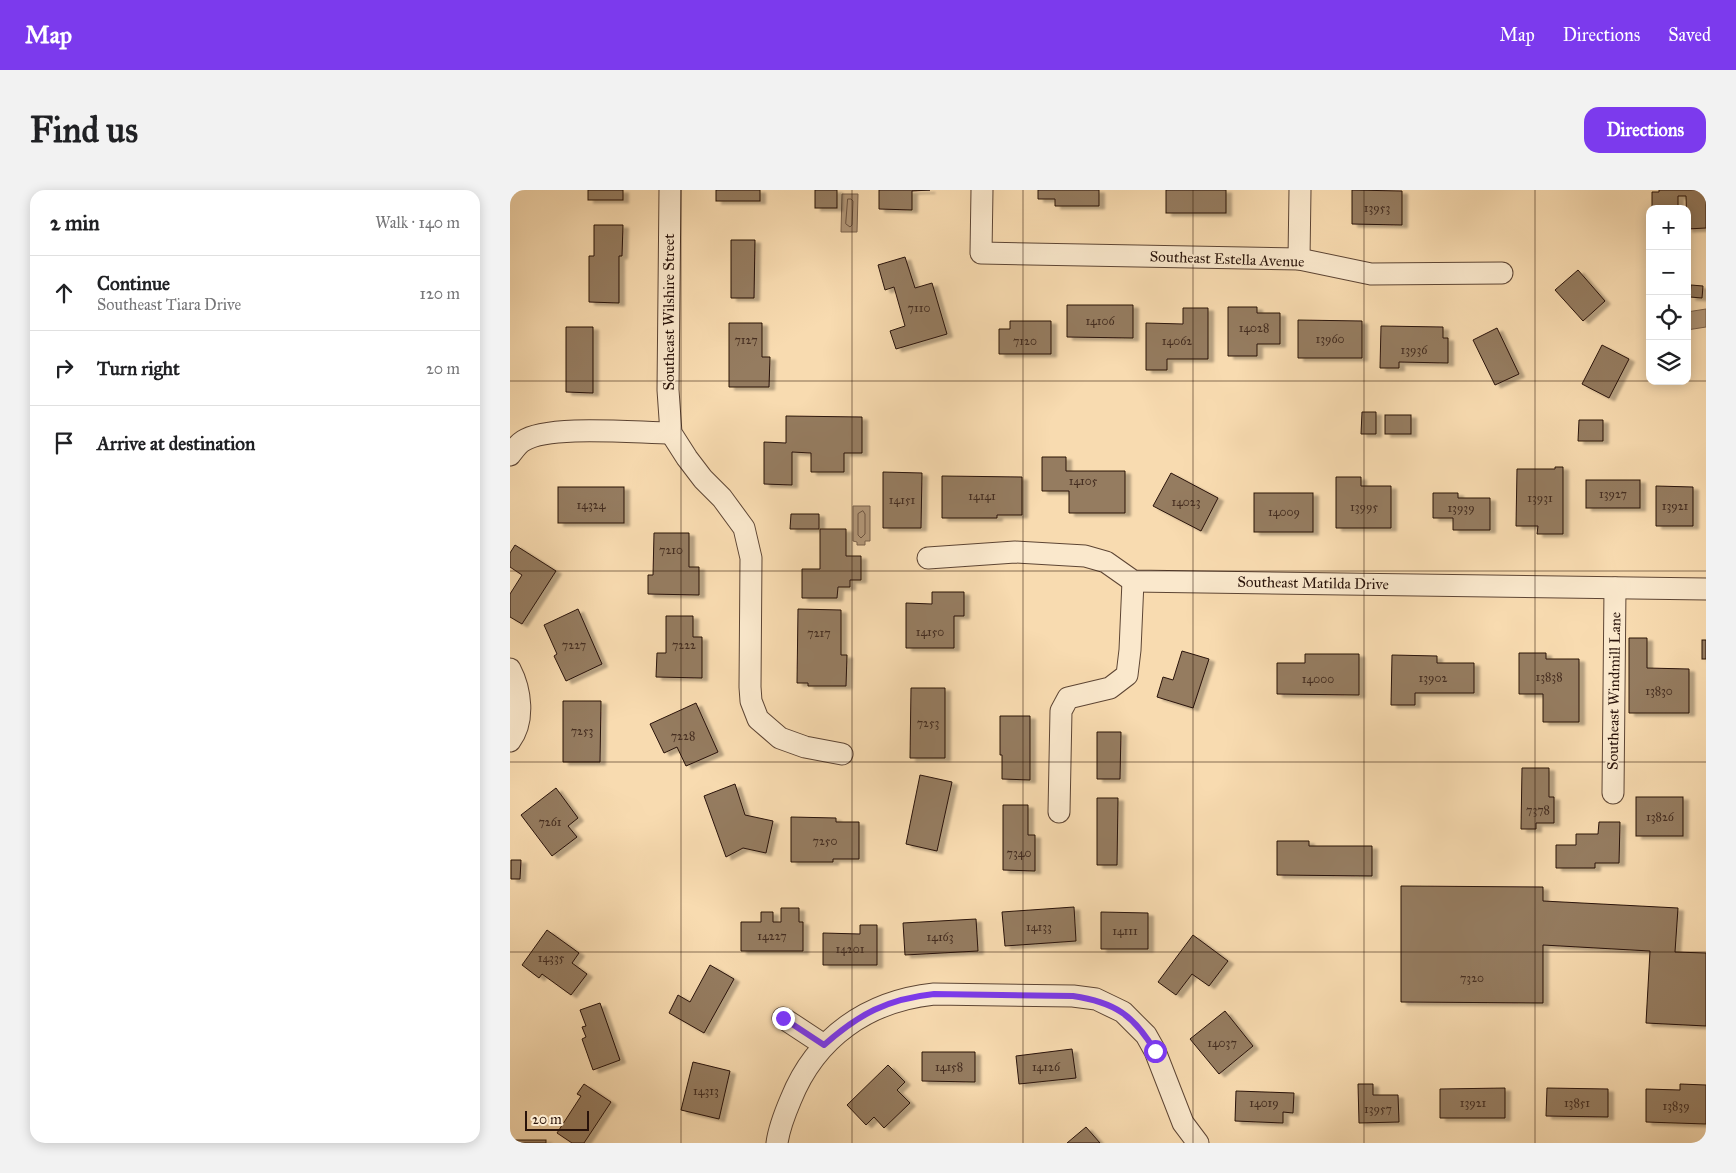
<!DOCTYPE html>
<meta charset="utf-8">
<style>
body{margin:0;font-family:"IM FELL Great Primer",serif;background:#f2f2f2;color:#202124}
.controls{position:absolute;right:15px;top:15px;display:grid;overflow:hidden;border-radius:10px;box-shadow:0 2px 12px #0003}
.controls button{width:45px;height:45px;display:grid;place-items:center;padding:0;border:0;border-bottom:1px solid #e0e0e0;background:#fff;color:#202124;font:25px sans-serif}
.scale{position:absolute;left:15px;bottom:12px;width:64px;box-sizing:border-box;padding-left:5px;border:2px solid #29130a;border-top:0;font-size:14px;line-height:18px;white-space:nowrap;color:#29130a;-webkit-text-stroke:4px #fae8cc;paint-order:stroke}
.stop{position:absolute;width:15px;height:15px;margin:-11px;border:4px solid #7c3aed;border-radius:50%;background:#fff}
.stop.end{background:#7c3aed;border-color:#fff;box-shadow:0 1px 5px #0008}
.list{margin:0;padding:0;list-style:none}
h2{display:flex;justify-content:space-between;align-items:center;height:65px;margin:0;padding:0 20px;font-size:21px}
h2 small{font-size:16px;font-weight:400;color:#757577}
.list li{display:grid;grid-template-columns:32px 1fr auto;gap:15px;align-items:center;box-sizing:border-box;height:75px;padding:0 20px;border-top:1px solid #e0e0e0}
.list b{display:block;font-size:19px;white-space:nowrap}
.list p{margin:0;font-size:16px;white-space:nowrap;color:#757577}
.list em{font-size:16px;font-style:normal;color:#757577}
.icon{flex:none;width:28px;height:28px;fill:none;stroke:currentColor;stroke-width:2;stroke-linecap:round;stroke-linejoin:round}
.map{position:relative;flex:none;width:1196px;height:953px;overflow:hidden;border-radius:15px}
header{display:flex;align-items:center;gap:30px;box-sizing:border-box;height:70px;padding:0 25px;background:#7c3aed;color:#fff}
header strong{font-size:24px}
nav{display:flex;gap:28px;margin-inline-start:auto;font-size:18px}
.intro{display:flex;align-items:center;justify-content:space-between;box-sizing:border-box;height:120px;padding:0 30px}
h1{margin:0;font-size:35px}
.button{padding:12px 22px;border-radius:15px;background:#7c3aed;color:#fff;font-size:18px;font-weight:700}
main{display:flex;gap:30px;padding:0 30px}
aside{flex:1;background:#fff;border-radius:15px;box-shadow:0 2px 12px #0003}
.map>svg:first-child{display:block}
</style>
<header>
<strong>Map</strong>
<nav><a>Map</a><a>Directions</a><a>Saved</a></nav>
</header>
<div class="intro"><h1>Find us</h1><a class="button">Directions</a></div>
<main>
<aside>
<h2>2 min<small>Walk · 140 m</small></h2>
<ul class="list">
<li><svg class="icon" aria-label="ahead" viewBox="0 0 24 24"><path d="M12 20V5M6 11l6-6 6 6"/></svg><div><b>Continue</b><p>Southeast Tiara Drive</p></div><em>120 m</em></li>
<li><svg class="icon" aria-label="right" viewBox="0 0 24 24"><path d="M7 20v-9h11M14 6l5 5-5 5"/></svg><div><b>Turn right</b></div><em>20 m</em></li>
<li><svg class="icon" aria-label="arrive" viewBox="0 0 24 24"><path d="M6 21V4h12l-3 4 3 4H6"/></svg><div><b>Arrive at destination</b></div></li>
</ul>
</aside>
<div class="map">
<svg width="1196" height="953" viewBox="0 0 1196 953">
<defs>
<filter id="shadow"><feDropShadow dx="5.5" dy="3" stdDeviation="1" flood-color="#0004"/></filter>
</defs>
<rect width="100%" height="100%" fill="#f8dbb0"/>
<filter id="stains"><feTurbulence type="fractalNoise" baseFrequency=".004" numOctaves="4"/><feColorMatrix values="0 0 0 0 .2 0 0 0 0 .09 0 0 0 0 .02 0 0 0 .5 -.17"/></filter>
<radialGradient id="worn" r=".72"><stop offset=".6" stop-color="#630" stop-opacity="0"/><stop offset="1" stop-color="#630" stop-opacity=".3"/></radialGradient>
<g fill="#b29778" stroke="#7b624c">
<path d="M332 4H348L347 42H331Z"/>
<path d="M1196 119V137L1177 140V122Z"/>
<path d="M343 316H360V351H355V355H347V352L343 351Z"/>
</g>
<g fill="none" stroke-linecap="round" stroke-linejoin="round">
<g stroke="#6e5541" stroke-width="1">
<path d="M338 9H341L343 11 342 35 340 37 336 34Z"/>
<path d="M353 321 355 324V344L351 348 348 345V324Z"/>
</g>
</g>
<g fill="#957b60" stroke="#29130a" filter="url(#shadow)">
<rect x="78" y="0" width="35" height="10"/>
<rect x="206" y="0" width="44" height="11"/>
<rect x="305" y="0" width="22" height="18"/>
<path d="M369 0H420L402 1V20L369 19Z"/>
<path d="M528 0H589V16H545V9H528Z"/>
<rect x="656" y="0" width="60" height="23"/>
<path d="M842 0 892 1V35L842 34Z"/>
<path d="M1149 0H1196V38L1177 39 1176 6H1168V19H1142V2H1149Z"/>
<path d="M84 35H113L112 66H109V113L79 112V66H84Z"/>
<path d="M221 50H245L244 108H221Z"/>
<path d="M395 67 405 98 422 93 437 144 386 159 380 141 395 136 384 97 375 100 368 75Z"/>
<path d="M1068 80 1095 111 1073 131 1045 100Z"/>
<path d="M1181 95 1193 96 1192 108 1180 107Z"/>
<path d="M557 115H623V148L557 147Z"/>
<path d="M718 117H747V123H770V154H747V166H718Z"/>
<path d="M673 118H698V169H657V180H636V133L673 134Z"/>
<path d="M788 130 852 131V168H788Z"/>
<path d="M500 131H541V164H489V139H500Z"/>
<path d="M219 133H252V167H260L259 197H219Z"/>
<path d="M871 136 933 137V148H938V173L889 172V178H870Z"/>
<path d="M56 137H83V203L56 202Z"/>
<path d="M987 138 1009 184 985 195 963 150Z"/>
<path d="M1092 155 1119 169 1099 208 1072 194Z"/>
<path d="M852 222H866V244H851Z"/>
<rect x="875" y="225" width="26" height="19"/>
<path d="M276 226 352 227V263H334V282H301V263L282 262V295L254 294V252L276 253Z"/>
<path d="M1069 230H1093V251H1068Z"/>
<path d="M532 267H556V281H615V323H559V301H532Z"/>
<path d="M1045 277H1053V344H1027L1028 336H1006L1007 279H1045Z"/>
<path d="M373 282 412 283 411 338H373Z"/>
<path d="M661 283 708 308 691 341 643 316Z"/>
<path d="M432 286 512 287V325H487V328H432Z"/>
<path d="M826 287H851V296H881V338H826Z"/>
<rect x="1076" y="290" width="54" height="28"/>
<path d="M1146 296 1183 297V336H1146Z"/>
<rect x="48" y="297" width="66" height="36"/>
<rect x="744" y="303" width="59" height="39"/>
<path d="M923 303H948V308H980V340H943V328H923Z"/>
<path d="M281 324H309V339H280Z"/>
<path d="M310 339H336V366H351V390H340V397H328L327 408H292V379H310Z"/>
<path d="M144 343H179V377H189V405L138 404V385H143Z"/>
<path d="M5 355 46 381 12 434 0 427V404L12 385 0 377V363Z"/>
<path d="M422 402H454V426H444V458H396V413L422 414Z"/>
<path d="M68 419 92 474 56 491 44 466 47 464 34 435Z"/>
<path d="M288 419 331 420V465H337L336 496H298V493H287Z"/>
<path d="M156 426H183V447H192V488L146 487 147 463H156Z"/>
<path d="M1119 448H1137V478L1179 479V523H1119Z"/>
<rect x="1192" y="450" width="4" height="19"/>
<path d="M672 461 699 469 683 518 647 507 653 487 663 490Z"/>
<path d="M1009 463H1036V469H1069V532H1033V504H1009Z"/>
<path d="M795 464H849V505L767 504V473H795Z"/>
<path d="M882 465 927 466V473H964V503H905V515H881Z"/>
<path d="M401 498H435V568H400Z"/>
<path d="M53 511H91L90 572H53Z"/>
<path d="M186 513 208 562 176 576 167 557 154 563 140 534Z"/>
<path d="M490 526H520V590L492 589V565H490Z"/>
<path d="M587 542H611L610 589H587Z"/>
<path d="M1012 578H1039V607H1044V633H1026V639H1011Z"/>
<path d="M410 585 442 592 427 661 396 654Z"/>
<path d="M225 594 235 625 263 631 256 663 233 658 216 667 194 606Z"/>
<path d="M46 598 68 628 58 636 67 647 42 666 11 625Z"/>
<rect x="1126" y="607" width="47" height="39"/>
<path d="M587 608H608L607 675H587Z"/>
<path d="M493 615H518V645H525V681L493 680Z"/>
<path d="M281 627 326 628V632H349V669H323V672H281Z"/>
<path d="M1089 632H1110L1109 673H1085V678H1046V655H1066V644H1088Z"/>
<path d="M767 651H799V656H862V686L767 685Z"/>
<path d="M1 670H11L10 689H1Z"/>
<path d="M891 696 1033 697V711L1168 718 1165 762 1196 763V836L1136 833 1140 761 1033 755V813L891 812Z"/>
<path d="M564 717 566 751 495 756 492 722Z"/>
<path d="M271 718H289V732H293V761H231V732H251V722H263V732H271Z"/>
<path d="M591 722 638 723V759H591Z"/>
<path d="M466 729 468 761 395 765 393 733Z"/>
<path d="M350 735H367V775H313V743L350 744Z"/>
<path d="M37 740 69 763 62 773 77 784 61 805 32 784 29 788 12 775Z"/>
<path d="M683 745 718 771 699 796 682 784 666 805 648 792Z"/>
<path d="M200 775 224 789 194 843 159 823 168 805 180 812Z"/>
<path d="M90 813 110 870 83 880 72 849 76 847 72 837 76 836 70 820Z"/>
<path d="M715 821 743 856 709 884 680 849Z"/>
<path d="M562 859 566 888 509 894 506 866Z"/>
<path d="M412 862H465V892L412 891Z"/>
<path d="M183 872 220 881 209 929 171 920Z"/>
<path d="M378 875 395 892 387 900 400 913 374 938 364 927 356 935 337 915Z"/>
<path d="M74 894 101 912 74 953H62L47 943 71 906 67 904Z"/>
<path d="M848 894H863V905H888L889 932 849 933Z"/>
<path d="M1170 894 1196 895V934L1136 932V899L1170 900Z"/>
<path d="M995 898V928H930V899Z"/>
<path d="M1037 898 1098 899V927L1036 926Z"/>
<path d="M726 901 784 903 783 923 773 922V933L725 931Z"/>
<path d="M576 937 590 953H557Z"/>
<rect x="0" y="950" width="36" height="3"/>
</g>
<g fill="none" stroke-linecap="round" stroke-linejoin="round">
<defs>
<g id="street">
<path d="M160 0 158 200 161 243 177 268 193 289 212 308 234 338 241 368 240 497 241 511 248 529 270 548 295 557 332 564"/>
<path d="M472 0 471 63 789 69 861 84 992 83"/>
<path d="M789 69 790 0"/>
<path d="M0 265C4 260 8 254 13 251 38 234 128 243 161 243"/>
<path d="M418 368 505 362 575 366 596 372 623 391 1196 399"/>
<path d="M0 479C11 500 15 531 0 551"/>
<path d="M1103 603 1105 398"/>
<path d="M549 622 551 521 558 508 600 498 617 485 620 460 623 391"/>
<path d="M273 828 314 855"/>
<path d="M267 953C269 938 275 923 281 909 306 847 358 811 424 804L563 806 586 809 613 822 636 845 645 861 673 933 688 953"/>
</g>
</defs>
<use href="#street" stroke="#5d4534" stroke-width="23"/>
<use href="#street" stroke="#fae8cc" stroke-width="21"/>
</g>
<g fill="none" stroke-linecap="round" stroke-linejoin="round">
<path stroke="#7c3aed" stroke-width="6" d="M273 828 314 855C349 824 377 809 424 804L563 806C604 812 624 825 645 861"/>
</g>
<path fill="none" stroke="#29130a" stroke-width="1" stroke-opacity="0.55" d="M171 0V953M342 0V953M513 0V953M683 0V953M854 0V953M1025 0V953M0 191H1140M1177 191H1196M0 381H1196M0 572H1196M0 762H1196"/>
<g text-anchor="middle" stroke-width="4" stroke-linejoin="round" paint-order="stroke">
<g font-size="12" fill="#442d20">
<text x="867" y="22">13953</text>
<text x="409" y="122">7110</text>
<text x="590" y="135">14106</text>
<text x="744" y="142">14028</text>
<text x="820" y="153">13960</text>
<text x="236" y="154">7127</text>
<text x="515" y="155">7120</text>
<text x="667" y="155">14062</text>
<text x="904" y="164">13936</text>
<text x="573" y="295">14105</text>
<text x="1103" y="308">13927</text>
<text x="472" y="310">14141</text>
<text x="1030" y="312">13931</text>
<text x="392" y="314">14151</text>
<text x="676" y="316">14023</text>
<text x="81" y="319">14324</text>
<text x="1165" y="320">13921</text>
<text x="854" y="321">13995</text>
<text x="951" y="322">13939</text>
<text x="774" y="326">14009</text>
<text x="161" y="364">7210</text>
<text x="420" y="446">14150</text>
<text x="309" y="447">7217</text>
<text x="64" y="459">7227</text>
<text x="174" y="459">7222</text>
<text x="1039" y="491">13838</text>
<text x="923" y="492">13902</text>
<text x="808" y="493">14000</text>
<text x="1149" y="505">13830</text>
<text x="418" y="537">7253</text>
<text x="72" y="545">7253</text>
<text x="173" y="550">7228</text>
<text x="1028" y="624">7378</text>
<text x="1150" y="631">13826</text>
<text x="40" y="636">7261</text>
<text x="315" y="655">7250</text>
<text x="509" y="667">7340</text>
<text x="529" y="741">14133</text>
<text x="615" y="745">14111</text>
<text x="262" y="750">14227</text>
<text x="430" y="751">14163</text>
<text x="340" y="763">14201</text>
<text x="41" y="772">14335</text>
<text x="962" y="792">7320</text>
<text x="712" y="857">14037</text>
<text x="439" y="881">14158</text>
<text x="536" y="881">14126</text>
<text x="196" y="905">14313</text>
<text x="754" y="917">14019</text>
<text x="963" y="917">13921</text>
<text x="1067" y="917">13851</text>
<text x="1166" y="920">13839</text>
<text x="868" y="923">13957</text>
</g>
<g font-size="15" fill="#29130a" stroke="#fae8cc">
<text transform="translate(717 69) rotate(2)" y="5">Southeast Estella Avenue</text>
<text transform="translate(159 122) rotate(-90)" y="5">Southeast Wilshire Street</text>
<text transform="translate(803 393) rotate(1)" y="5">Southeast Matilda Drive</text>
<text transform="translate(1104 501) rotate(-89)" y="5">Southeast Windmill Lane</text>
</g>
</g>
<rect width="100%" height="100%" filter="url(#stains)"/>
<rect width="100%" height="100%" fill="url(#worn)"/>
</svg>
<div class="controls">
<button>+</button>
<button>−</button>
<button><svg class="icon" aria-label="locate" viewBox="0 0 24 24"><circle cx="12" cy="12" r="6"/><path d="M12 2v4M12 18v4M2 12h4M18 12h4"/></svg></button>
<button><svg class="icon" aria-label="layers" viewBox="0 0 24 24"><path d="M12 4l9 5-9 5-9-5zM3 14l9 5 9-5"/></svg></button>
</div>
<div class="scale">20 m</div>
<div class="stop" style="left:645px;top:861px"></div>
<div class="stop end" style="left:273px;top:828px"></div>
</div>
</main>
